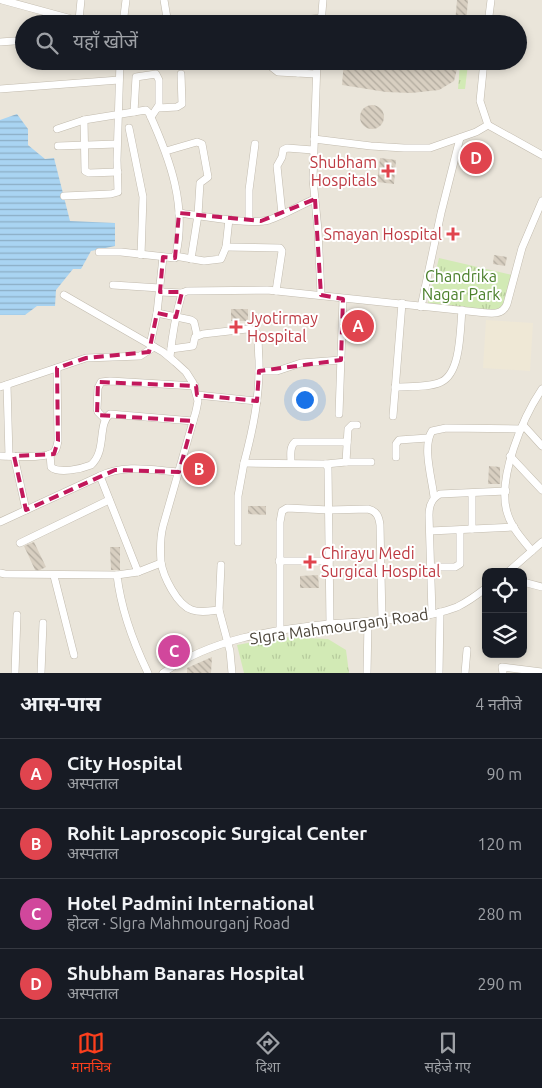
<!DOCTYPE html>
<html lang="hi">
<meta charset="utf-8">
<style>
body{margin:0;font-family:Ubuntu,"Noto Sans Devanagari",sans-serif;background:#242831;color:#f1f3f6}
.controls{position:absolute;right:15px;bottom:15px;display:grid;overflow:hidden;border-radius:10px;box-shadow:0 2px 8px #0003}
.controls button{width:45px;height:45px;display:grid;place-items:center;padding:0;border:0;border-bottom:1px solid #363941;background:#171b24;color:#f1f3f6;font:25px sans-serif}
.you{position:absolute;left:304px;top:399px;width:18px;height:18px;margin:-12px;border:4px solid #fff;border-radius:50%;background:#1a73e8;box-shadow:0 0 0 8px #1a73e833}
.badge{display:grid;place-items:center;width:32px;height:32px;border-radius:50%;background:#fc3f1d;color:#fff;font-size:16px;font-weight:700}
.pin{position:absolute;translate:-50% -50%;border:2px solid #fff;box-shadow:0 1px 5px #0006}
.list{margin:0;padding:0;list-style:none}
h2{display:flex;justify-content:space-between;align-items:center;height:65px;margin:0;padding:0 20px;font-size:21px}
h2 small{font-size:16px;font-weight:400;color:#9ea1a6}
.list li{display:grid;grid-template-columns:32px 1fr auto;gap:15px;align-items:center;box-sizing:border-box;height:70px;padding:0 20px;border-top:1px solid #363941}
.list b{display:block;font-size:19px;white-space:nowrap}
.list p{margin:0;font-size:16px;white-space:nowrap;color:#9ea1a6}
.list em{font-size:16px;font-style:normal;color:#9ea1a6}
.icon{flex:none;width:28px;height:28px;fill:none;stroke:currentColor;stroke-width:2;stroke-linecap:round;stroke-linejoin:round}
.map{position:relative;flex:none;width:542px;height:673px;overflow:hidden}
.search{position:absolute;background:#171b24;box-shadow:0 2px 8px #0003;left:15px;right:15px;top:15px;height:55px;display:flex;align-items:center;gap:12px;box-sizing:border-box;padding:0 18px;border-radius:28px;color:#9ea1a6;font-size:19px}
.sheet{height:345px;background:#171b24}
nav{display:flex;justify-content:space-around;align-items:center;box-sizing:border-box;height:70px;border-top:1px solid #363941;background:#171b24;font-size:14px;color:#9ea1a6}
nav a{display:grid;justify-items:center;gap:2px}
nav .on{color:#fc3f1d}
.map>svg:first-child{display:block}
</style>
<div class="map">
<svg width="542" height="673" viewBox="0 0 542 673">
<defs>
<pattern id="grass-tufts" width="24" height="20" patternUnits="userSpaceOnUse" patternTransform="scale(1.25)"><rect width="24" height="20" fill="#d2eab5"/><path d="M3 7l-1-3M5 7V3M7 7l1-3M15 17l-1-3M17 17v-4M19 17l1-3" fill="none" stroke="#b6ca9c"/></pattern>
<pattern id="water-rules" width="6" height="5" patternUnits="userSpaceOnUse" patternTransform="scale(1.25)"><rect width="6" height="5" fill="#a9d4f2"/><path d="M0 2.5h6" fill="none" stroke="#8caec5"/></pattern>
<pattern id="building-back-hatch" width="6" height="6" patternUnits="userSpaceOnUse" patternTransform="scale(1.25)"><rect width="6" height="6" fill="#d8cfc1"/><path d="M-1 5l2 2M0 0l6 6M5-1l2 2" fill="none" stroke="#b1aa9e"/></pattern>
</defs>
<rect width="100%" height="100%" fill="#f6f3ec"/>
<path fill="#eae5da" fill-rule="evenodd" d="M0 0H542V673H0ZM24 24H518V61H24ZM486 572H523V654H486Z"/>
<path fill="#efe8d6" d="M486 320 533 323 530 371 483 368Z"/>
<g fill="url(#grass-tufts)">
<path d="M460 64H468L465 89H458Z"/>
<path d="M439 258 512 275 503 308 495 312 428 303Z"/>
<path d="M281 637 328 639 346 650 349 673H244L237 645Z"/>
</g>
<path fill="url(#water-rules)" d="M17 114 28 129V145L45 159 54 158 70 221 115 223V246L91 251 81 269H73L56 290 55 306H37L25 315H0V120Z"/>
<g fill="url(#building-back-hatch)">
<path d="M457 0H468L466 24H455Z"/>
<path d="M344 61H454L457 69 454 81 439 90 411 93 386 92 342 85Z"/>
<circle cx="372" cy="117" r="12"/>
<path d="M484 146 491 149 484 166 464 158 467 149Z"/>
<path d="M380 158 396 160 394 184 377 182Z"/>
<path d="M494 255 507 257 505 266 493 264Z"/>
<rect x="231" y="309" width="17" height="12"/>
<rect x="349" y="316" width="18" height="18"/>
<path d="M193 457 205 459 200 480 188 478Z"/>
<path d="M489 466 500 467V484H488Z"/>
<path d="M248 506H266V515L248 514Z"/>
<path d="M34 542 46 567 36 572 24 546Z"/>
<path d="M110 547H120V570H111Z"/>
<path d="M318 575 319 588H300V576Z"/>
<path d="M212 657 211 673H187V668Z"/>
</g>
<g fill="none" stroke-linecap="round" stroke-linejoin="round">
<defs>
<g id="minor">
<path d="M2 0 90 24"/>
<path d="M164 0 168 24"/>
<path d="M79 20 81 0"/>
<path d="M123 24 126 0"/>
<path d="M300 24 302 20 321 18"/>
<path d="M321 24 323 0"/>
<path d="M488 24 491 0"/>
<path d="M0 42 14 41"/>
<path d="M169 61V63"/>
<path d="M264 61 278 72 316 74"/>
<path d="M317 61 313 179 318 230 321 295"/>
<path d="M484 61 480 101 488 125"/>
<path d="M75 63V61"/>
<path d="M298 73V61"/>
<path d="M0 89 119 80"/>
<path d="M158 108 177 107 182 104 181 74"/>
<path d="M134 112 136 77 156 74 159 80V105L151 117"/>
<path d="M84 120 85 171 89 173 118 172"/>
<path d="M129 128 143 197 141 255"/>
<path d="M57 129 84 120 146 110 149 113C170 159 188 207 175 258L121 252H99"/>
<path d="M314 139 371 146 404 148H430L476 132 488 125 542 155"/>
<path d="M58 146 117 144"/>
<path d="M166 151 197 142 202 144 208 177 200 183 198 215 191 259"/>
<path d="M64 196 111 194 118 192 117 160 120 61"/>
<path d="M179 213C202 216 248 225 269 220 284 215 300 205 315 199"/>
<path d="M282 214 277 166 282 157 283 150 287 148 313 150"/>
<path d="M249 221V190L255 144"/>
<path d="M226 247 280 248 282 251 276 291"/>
<path d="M175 256 204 261 221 259 226 247 229 219"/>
<path d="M113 285 160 288"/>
<path d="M160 292 182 293"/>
<path d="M64 295 163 352 175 362 186 372 193 383 198 401 196 411 163 526C160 538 160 549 161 562 163 576 177 605 192 610 201 613 210 611 219 610"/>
<path d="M421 307 441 213 460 138"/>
<path d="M157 313 191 320 194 322 197 335"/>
<path d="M150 345 157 313 163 257"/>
<path d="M171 349 193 346 195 337 203 334 247 329 254 330 257 333C259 342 258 351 259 360 260 396 253 429 244 463L323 464H326L328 468 330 624"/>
<path d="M170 357C172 335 176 314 182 293L187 291 267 290 477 312C488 313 502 317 507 304L522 248 542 201"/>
<path d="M259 371H277L301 363 341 360"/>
<path d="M7 385 9 456"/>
<path d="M0 387 86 358 140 356 154 347"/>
<path d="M395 387C409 386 428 388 441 382 461 373 460 330 462 310"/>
<path d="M197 395 257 401"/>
<path d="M339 414 343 299"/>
<path d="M393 416 402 303"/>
<path d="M105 419 98 412 97 409 98 388 101 382 110 381 195 386"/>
<path d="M523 425 542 446"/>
<path d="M50 454 51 467C59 474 81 469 91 465 107 451 97 424 110 414L193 421"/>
<path d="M0 456C11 456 47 459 54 452 57 449 57 445 58 441L57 368"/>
<path d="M14 456 26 510"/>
<path d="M510 456 542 490"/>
<path d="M396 457V444L399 440 428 438"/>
<path d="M346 462H371"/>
<path d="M291 463C291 456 289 447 295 442H347"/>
<path d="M326 464 346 462 348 429 352 425H357"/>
<path d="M100 476C124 464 152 470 179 472"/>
<path d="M472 493V529"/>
<path d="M434 497C432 479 422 446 432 431L446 428 521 429"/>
<path d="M0 522 100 476 138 572 117 575C121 610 133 642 148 673"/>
<path d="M430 531 514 527"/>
<path d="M238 542V496L244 463"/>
<path d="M20 543 109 500"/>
<path d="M532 551C522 539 511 527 507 512 497 478 523 417 542 389"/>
<path d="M279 561H329"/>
<path d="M221 565 219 610 230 651 232 673"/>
<path d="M431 567H455L460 564V530"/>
<path d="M138 572 161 563"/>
<path d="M508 572 542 542"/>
<path d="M0 573 5 574 117 575"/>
<path d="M54 576 74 655"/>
<path d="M523 582 542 587"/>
<path d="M432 614 429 515C429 506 431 499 440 494L506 491"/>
<path d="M280 630V522L282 511 287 508 329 510 368 509C377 511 379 517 380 525L382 621"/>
<path d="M15 673 17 615"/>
<path d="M41 673 43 623"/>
<path d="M163 673C211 639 271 630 329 624 370 620 418 622 457 607 467 602 477 595 486 588"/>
<path d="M367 673 368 622"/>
<path d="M439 673 440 612"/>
<path d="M465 673 467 650"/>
<path d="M503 673 502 667 542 672"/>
</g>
</defs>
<use href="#minor" stroke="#c2bbae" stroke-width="8"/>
<use href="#minor" stroke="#fff" stroke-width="7"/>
</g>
<path fill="none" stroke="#c2185b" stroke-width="4" stroke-dasharray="10 6" stroke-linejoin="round" d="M315 199 321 295 343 299 341 360 259 371 257 401 197 395 196 386 98 382 97 415 193 421 179 472 115 470 26 510 14 456 54 454 58 441 57 368 86 358 149 352 157 313 176 317 182 292H160L163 257 175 258 179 213 261 221Z"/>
<g fill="#e0444e" stroke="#fff" stroke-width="2">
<path d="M385.5 163.5h5v5h5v5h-5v5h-5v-5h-5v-5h5z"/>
<path d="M450.5 226.5h5v5h5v5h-5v5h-5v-5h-5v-5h5z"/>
<path d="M233.5 319.5h5v5h5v5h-5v5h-5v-5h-5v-5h5z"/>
<path d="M307.5 554.5h5v5h5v5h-5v5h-5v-5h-5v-5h5z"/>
</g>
<g text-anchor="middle" stroke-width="4" stroke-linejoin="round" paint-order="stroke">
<g font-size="16" fill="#be3a42" stroke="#fff" text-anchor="end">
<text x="377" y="168">Shubham<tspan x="377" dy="18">Hospitals</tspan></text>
<text x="442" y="240">Smayan Hospital</text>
<text x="247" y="324" text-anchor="start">Jyotirmay<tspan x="247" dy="18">Hospital</tspan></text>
<text x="321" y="559" text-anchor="start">Chirayu Medi<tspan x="321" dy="18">Surgical Hospital</tspan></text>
</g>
<g font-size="16" fill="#4a7f2a" stroke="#fff">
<text x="461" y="282">Chandrika<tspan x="461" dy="18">Nagar Park</tspan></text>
</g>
<g font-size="16" fill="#4b4439" stroke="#fff">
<text transform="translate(339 626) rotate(-8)" y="6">SIgra Mahmourganj Road</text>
</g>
</g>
</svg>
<div class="controls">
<button><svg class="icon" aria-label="locate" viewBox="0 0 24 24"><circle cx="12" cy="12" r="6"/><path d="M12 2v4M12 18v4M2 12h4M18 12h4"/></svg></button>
<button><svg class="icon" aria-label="layers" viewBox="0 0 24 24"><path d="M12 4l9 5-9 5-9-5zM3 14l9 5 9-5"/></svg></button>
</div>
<div class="you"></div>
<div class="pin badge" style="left:358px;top:326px;background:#e0444e">A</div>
<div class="pin badge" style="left:199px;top:469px;background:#e0444e">B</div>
<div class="pin badge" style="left:174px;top:651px;background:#d1479c">C</div>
<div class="pin badge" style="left:476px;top:158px;background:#e0444e">D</div>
<div class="search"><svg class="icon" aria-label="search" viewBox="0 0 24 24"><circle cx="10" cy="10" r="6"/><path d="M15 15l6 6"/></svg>यहाँ खोजें</div>
</div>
<section class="sheet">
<h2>आस-पास<small>4 नतीजे</small></h2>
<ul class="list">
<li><span class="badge" style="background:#e0444e">A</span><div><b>City Hospital</b><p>अस्पताल</p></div><em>90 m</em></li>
<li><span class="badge" style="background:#e0444e">B</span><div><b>Rohit Laproscopic Surgical Center</b><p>अस्पताल</p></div><em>120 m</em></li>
<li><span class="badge" style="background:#d1479c">C</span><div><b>Hotel Padmini International</b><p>होटल · SIgra Mahmourganj Road</p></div><em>280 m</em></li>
<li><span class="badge" style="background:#e0444e">D</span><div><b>Shubham Banaras Hospital</b><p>अस्पताल</p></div><em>290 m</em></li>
</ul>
</section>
<nav>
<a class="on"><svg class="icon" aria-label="map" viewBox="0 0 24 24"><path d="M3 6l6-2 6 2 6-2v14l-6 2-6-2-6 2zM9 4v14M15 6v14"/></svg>मानचित्र</a>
<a><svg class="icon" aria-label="directions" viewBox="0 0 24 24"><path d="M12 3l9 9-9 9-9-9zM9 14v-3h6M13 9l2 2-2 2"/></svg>दिशा</a>
<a><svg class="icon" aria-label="saved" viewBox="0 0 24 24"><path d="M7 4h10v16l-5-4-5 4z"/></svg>सहेजे गए</a>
</nav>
